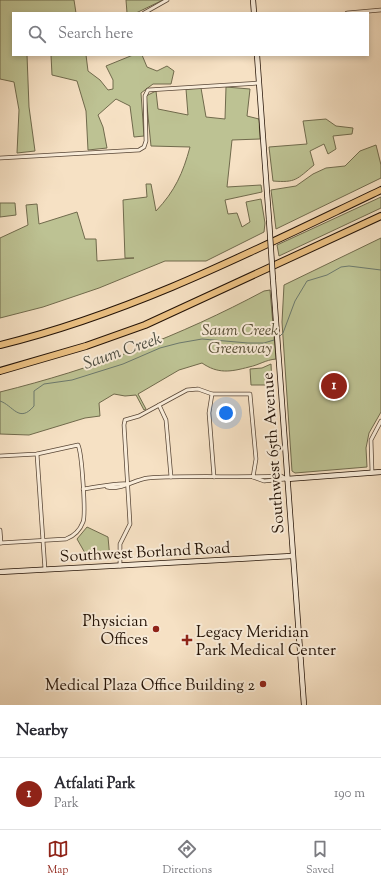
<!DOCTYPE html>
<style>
body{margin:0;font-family:"Sorts Mill Goudy",serif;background:#f7f7f7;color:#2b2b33}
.you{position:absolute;left:226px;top:413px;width:14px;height:14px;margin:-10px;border:3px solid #fff;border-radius:50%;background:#1a73e8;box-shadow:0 0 0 6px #1a73e833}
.badge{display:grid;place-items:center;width:26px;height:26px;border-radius:50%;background:#8f2418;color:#fff;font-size:13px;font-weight:700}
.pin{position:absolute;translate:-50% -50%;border:2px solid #fff;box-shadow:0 1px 4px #0006}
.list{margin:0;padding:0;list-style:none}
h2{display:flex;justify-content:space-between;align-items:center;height:52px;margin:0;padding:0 16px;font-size:17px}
h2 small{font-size:13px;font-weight:400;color:#7c7c81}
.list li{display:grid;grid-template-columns:26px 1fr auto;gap:12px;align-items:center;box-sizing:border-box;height:72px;padding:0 16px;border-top:1px solid #e1e1e2}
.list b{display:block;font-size:15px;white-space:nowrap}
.list p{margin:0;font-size:13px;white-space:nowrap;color:#7c7c81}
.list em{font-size:13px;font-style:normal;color:#7c7c81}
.icon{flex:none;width:22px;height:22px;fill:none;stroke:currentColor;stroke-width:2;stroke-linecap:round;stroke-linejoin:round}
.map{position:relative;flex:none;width:381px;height:705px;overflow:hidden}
.search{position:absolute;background:#fff;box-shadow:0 2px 6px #0003;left:12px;right:12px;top:12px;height:44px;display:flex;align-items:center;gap:10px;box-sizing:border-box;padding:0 14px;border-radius:0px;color:#7c7c81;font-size:15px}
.sheet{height:124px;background:#fff}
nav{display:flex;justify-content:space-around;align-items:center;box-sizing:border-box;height:56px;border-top:1px solid #e1e1e2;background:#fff;font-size:11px;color:#7c7c81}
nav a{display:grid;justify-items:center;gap:2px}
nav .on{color:#8f2418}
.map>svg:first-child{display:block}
</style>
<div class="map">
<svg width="381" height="705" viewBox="0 0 381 705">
<rect width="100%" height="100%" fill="#f6e1c4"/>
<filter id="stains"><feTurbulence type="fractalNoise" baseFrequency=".005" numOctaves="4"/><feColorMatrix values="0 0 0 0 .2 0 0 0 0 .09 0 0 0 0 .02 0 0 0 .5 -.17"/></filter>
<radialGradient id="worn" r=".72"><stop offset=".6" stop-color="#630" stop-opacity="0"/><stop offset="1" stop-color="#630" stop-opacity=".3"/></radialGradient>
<g fill="#bdc293" stroke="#706a4c">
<path d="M0 0H74L76 13H13V55H27L29 107 35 151 17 153 19 110 14 82 0 79Z"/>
<path d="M126 0H163L136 13H127Z"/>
<path d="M51 55H86L88 71 100 80 108 90 113 89V80L106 66 133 55H142L147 67 157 71 167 66 174 71 171 84H153L141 93 144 136 134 137 130 106 116 99 98 115 103 127 107 148 88 150 86 111 77 81 52 75Z"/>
<path d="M226 87 250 89 247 116 259 119 260 139 232 140 227 187 261 185 262 192 225 200 228 214 237 213 242 227 250 222 246 202 261 199 265 223 264 232 206 261H165L99 288 43 307 0 318V238L28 225 26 205 37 204 39 224 77 212 85 239H96L97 261 134 258H125L123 200 147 197 146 184H151L156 211C175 191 183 173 190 147L151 146 146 96 156 91 158 109 188 115 186 89 201 88 206 117 225 119Z"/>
<path d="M326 119 336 126 353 128 352 134 333 136 336 149 328 154 324 144 310 151 314 165C297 179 296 183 273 181L269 147 307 144 303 121Z"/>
<path d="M376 145 381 165V178L276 229 271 190 296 186 313 174 326 168 345 166 360 151Z"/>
<path d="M381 197V208L279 256 277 245Z"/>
<path d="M0 203H15L16 215 0 217Z"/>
<path d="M381 238V412L369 433 366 448 367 467 295 473 292 471 282 322 284 285Z"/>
<path d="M270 290 276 359C265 360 259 365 249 367 230 372 218 374 202 363L179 370 138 394 146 409 144 410 136 395 125 396 114 394 99 403 100 416 85 418 29 435 0 434V392C93 369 180 336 264 291Z"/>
<path d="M271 364 272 385H251L250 369 262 368Z"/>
<path d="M87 527 108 537 110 559 89 560 77 539Z"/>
</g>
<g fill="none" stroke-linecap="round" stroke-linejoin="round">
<g stroke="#6c796d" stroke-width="1">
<path d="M280 336 283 333 295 301 307 281 327 275 341 267 349 266 381 270"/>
<path d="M0 401C13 405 19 424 34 406V391L44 384 72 380 123 364 160 348 179 343 202 339 248 343H264L274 340"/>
</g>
<defs>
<g id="street">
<path d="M144 13 167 0"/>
<path d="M347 13 381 10"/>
<path d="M0 158 139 150 144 147 146 141 145 96 148 90 259 83"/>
<path d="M212 394 209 413 214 477"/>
<path d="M159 405 166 420 171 477"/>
<path d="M37 454 45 570"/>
<path d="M0 456 37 454 78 445C82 453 86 515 83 522 80 530 74 536 66 539L0 543"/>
<path d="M372 472 371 440 381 421"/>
<path d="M253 477 264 481 286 479"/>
<path d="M107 487C122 490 133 480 148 478 192 475 237 478 281 476L287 479"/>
<path d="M83 489C94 488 119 482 128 484"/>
<path d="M0 530 1 543"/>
<path d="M120 566V544L130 524 124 425 125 420 139 416 187 390 198 389 212 394H250L256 459 253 477"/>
</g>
<g id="secondary">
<path d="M253 0 254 13"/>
<path d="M257 55 269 220"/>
<path d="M273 280 304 705"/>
<path d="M287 479 381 472"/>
<path d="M0 572 292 556"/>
</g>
<g id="highway">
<path d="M0 345C135 312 257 249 381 190"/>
<path d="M0 371 86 346 145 325 381 216"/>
</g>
</defs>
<use href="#street" stroke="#584636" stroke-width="4.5"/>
<use href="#secondary" stroke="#231206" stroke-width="6"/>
<use href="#highway" stroke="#231206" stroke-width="8"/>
<use href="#street" stroke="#f9ecd9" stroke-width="3"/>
<use href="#secondary" stroke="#f9ecd9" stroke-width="4.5"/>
<use href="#highway" stroke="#ebc082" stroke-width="6"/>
<defs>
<path id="secondary-bridge" d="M269 220 273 280"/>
</defs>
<use href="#secondary-bridge" stroke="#231206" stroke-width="6" stroke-linecap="butt"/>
<use href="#secondary-bridge" stroke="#f9ecd9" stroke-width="4.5"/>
</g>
<g fill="#8f2418" stroke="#f9ecd9" stroke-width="1.5">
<circle cx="156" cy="629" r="4"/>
<path d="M185 634h4v4h4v4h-4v4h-4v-4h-4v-4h4z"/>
<circle cx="263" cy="684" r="4"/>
</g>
<g text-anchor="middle" stroke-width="4" stroke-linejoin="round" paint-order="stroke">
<g font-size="16" font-style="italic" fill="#595037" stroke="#f9ecd9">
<text x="240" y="335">Saum Creek<tspan x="240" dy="18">Greenway</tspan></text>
</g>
<g font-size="16" fill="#231206" stroke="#f9ecd9">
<text transform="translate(272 453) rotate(-94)" y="6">Southwest 65th Avenue</text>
<text transform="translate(145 551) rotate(-3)" y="6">Southwest Borland Road</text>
</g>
<g font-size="16" fill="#231206" stroke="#f9ecd9" text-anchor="end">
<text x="148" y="626">Physician<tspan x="148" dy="18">Offices</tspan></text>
<text x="196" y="637" text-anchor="start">Legacy Meridian<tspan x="196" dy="18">Park Medical Center</tspan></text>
<text x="255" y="690">Medical Plaza Office Building 2</text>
</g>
<g font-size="17" font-style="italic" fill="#4e4e42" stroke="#f9ecd9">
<text transform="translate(122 350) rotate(-19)" y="6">Saum Creek</text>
</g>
</g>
<rect width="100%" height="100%" filter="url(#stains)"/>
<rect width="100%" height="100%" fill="url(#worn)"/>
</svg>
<div class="you"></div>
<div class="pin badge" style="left:334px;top:386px">1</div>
<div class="search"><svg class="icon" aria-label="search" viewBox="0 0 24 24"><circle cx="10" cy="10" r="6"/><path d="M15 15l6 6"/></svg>Search here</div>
</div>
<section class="sheet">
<h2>Nearby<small></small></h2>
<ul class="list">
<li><span class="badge">1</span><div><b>Atfalati Park</b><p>Park</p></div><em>190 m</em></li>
</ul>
</section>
<nav>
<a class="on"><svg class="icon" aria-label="map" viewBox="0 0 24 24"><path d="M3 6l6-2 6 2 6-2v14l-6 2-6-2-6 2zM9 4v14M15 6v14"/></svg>Map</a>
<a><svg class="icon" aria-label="directions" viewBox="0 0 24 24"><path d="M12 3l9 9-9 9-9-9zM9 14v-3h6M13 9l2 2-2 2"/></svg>Directions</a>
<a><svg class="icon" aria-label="saved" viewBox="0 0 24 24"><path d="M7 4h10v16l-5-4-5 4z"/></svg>Saved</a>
</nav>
